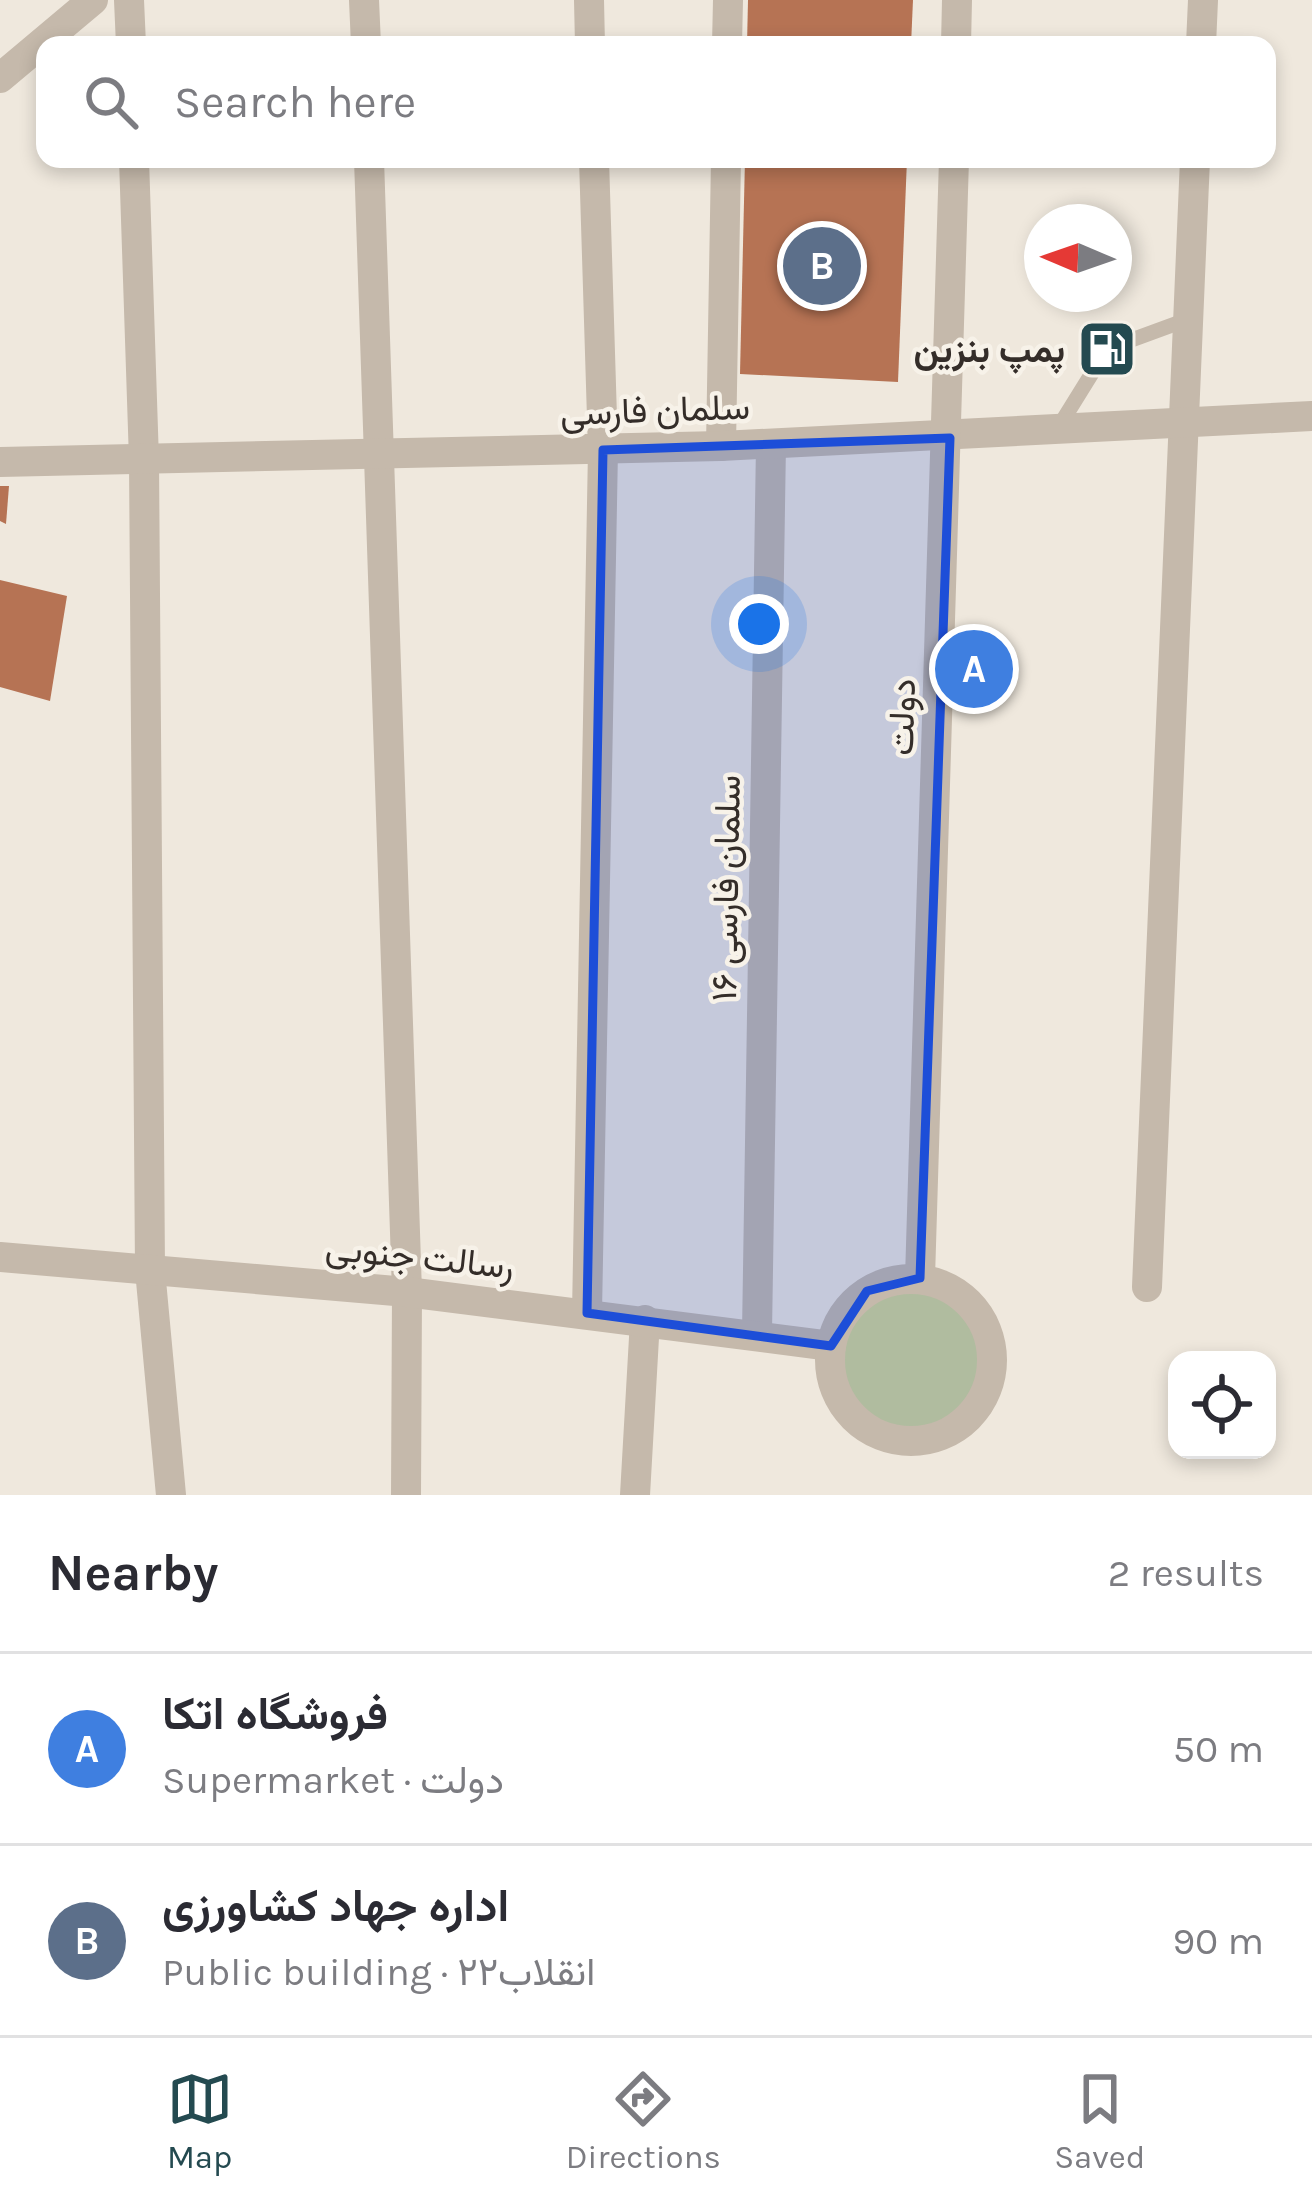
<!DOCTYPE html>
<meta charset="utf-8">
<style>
body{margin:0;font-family:Karla,Vazirmatn,sans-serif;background:#f2f2f3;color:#2b2b33}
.controls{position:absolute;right:36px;bottom:36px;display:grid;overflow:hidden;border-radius:24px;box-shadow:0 6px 18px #0003}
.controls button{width:108px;height:108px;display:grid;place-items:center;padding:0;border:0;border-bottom:3px solid #e1e1e2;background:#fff;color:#2b2b33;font:60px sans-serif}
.compass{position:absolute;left:1024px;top:204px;width:108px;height:108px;border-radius:50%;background:#fff;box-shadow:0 6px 18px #0003;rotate:272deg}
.you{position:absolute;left:759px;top:624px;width:42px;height:42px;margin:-30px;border:9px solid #fff;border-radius:50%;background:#1a73e8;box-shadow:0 0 0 18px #1a73e833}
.badge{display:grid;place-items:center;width:78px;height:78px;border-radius:50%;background:#244a50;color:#fff;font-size:39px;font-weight:700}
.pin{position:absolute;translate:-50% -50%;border:6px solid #fff;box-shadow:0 3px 12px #0006}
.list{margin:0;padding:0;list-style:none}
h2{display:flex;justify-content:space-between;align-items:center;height:156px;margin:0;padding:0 48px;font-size:51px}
h2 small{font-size:39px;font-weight:400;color:#7c7c81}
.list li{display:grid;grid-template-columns:78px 1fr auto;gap:36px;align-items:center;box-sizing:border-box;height:192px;padding:0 48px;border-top:3px solid #e1e1e2}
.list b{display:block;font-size:45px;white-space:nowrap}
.list p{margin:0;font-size:39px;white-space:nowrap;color:#7c7c81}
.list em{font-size:39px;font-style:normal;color:#7c7c81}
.icon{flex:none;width:66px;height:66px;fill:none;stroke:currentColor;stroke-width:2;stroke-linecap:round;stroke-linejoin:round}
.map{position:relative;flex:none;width:1312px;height:1495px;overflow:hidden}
.search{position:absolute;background:#fff;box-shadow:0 6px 18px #0003;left:36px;right:36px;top:36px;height:132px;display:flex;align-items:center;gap:30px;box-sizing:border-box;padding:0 42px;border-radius:24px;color:#7c7c81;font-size:45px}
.sheet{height:540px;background:#fff}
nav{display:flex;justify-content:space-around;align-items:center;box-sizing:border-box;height:168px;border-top:3px solid #e1e1e2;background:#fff;font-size:33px;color:#7c7c81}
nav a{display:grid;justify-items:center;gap:6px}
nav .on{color:#244a50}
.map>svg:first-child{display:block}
</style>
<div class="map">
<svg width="1312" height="1495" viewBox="0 0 1312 1495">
<rect width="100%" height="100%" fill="#efe8dd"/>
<circle fill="#b0bc9f" cx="913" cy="1359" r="72"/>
<g fill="#b67354">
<path d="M748 0H913L911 45H747Z"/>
<path d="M745 159H907L898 382 740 374Z"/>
<path d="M0 486H9L6 524 0 521Z"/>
<path d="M0 580 67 596 50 701 0 687Z"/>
<path d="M959 638 995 661 978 687 958 677Z"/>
</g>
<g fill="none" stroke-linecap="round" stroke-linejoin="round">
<path stroke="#c5b9ab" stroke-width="15" d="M1058 428 1107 349 1186 320"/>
<g stroke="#c5b9ab" stroke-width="30">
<path d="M129 0 131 45"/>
<path d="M364 0 366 45"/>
<path d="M589 0 590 45"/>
<path d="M727 45 728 0"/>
<path d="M1201 45 1203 0"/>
<path d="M0 78 93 0"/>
<path d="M134 159 144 460 150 1270 171 1495"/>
<path d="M369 159 407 1292 406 1495"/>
<path d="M721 446 726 159"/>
<path d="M1147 1287 1195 159"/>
<path d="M587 1313 603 450 594 159"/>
<path d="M757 1333 771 444"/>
<path d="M635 1495 645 1320"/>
</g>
<g stroke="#c5b9ab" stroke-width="30">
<path d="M956 45 957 0"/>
<path d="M0 462 721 446 1312 416"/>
<path d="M0 1257 407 1292 831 1346"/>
<path d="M920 1278 954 159"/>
<circle cx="911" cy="1360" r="81"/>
</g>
</g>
<path fill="#1d4ed8" fill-opacity="0.2" stroke="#1d4ed8" stroke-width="9" stroke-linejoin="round" d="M950 438 920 1278 867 1291 831 1346 587 1313 603 450Z"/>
<defs>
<symbol id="fuel-square" viewBox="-11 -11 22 22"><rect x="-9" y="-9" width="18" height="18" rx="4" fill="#244a50" stroke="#f7f2e9"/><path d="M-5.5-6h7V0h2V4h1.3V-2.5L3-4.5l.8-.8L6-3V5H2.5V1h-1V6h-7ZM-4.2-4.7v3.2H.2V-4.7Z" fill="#fff"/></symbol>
</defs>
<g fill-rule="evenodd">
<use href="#fuel-square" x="1074" y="316" width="66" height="66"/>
</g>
<g text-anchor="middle" stroke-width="9" stroke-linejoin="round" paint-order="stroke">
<g font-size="36" font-weight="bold" fill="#342d29" stroke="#f7f2e9" text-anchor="end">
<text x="1065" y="362">پمپ بنزین</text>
</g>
<g font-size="36" fill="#342d29" stroke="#f7f2e9">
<text transform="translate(655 409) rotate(-2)" y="13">سلمان فارسی</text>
<text transform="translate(901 717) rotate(-88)" y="13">دولت</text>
<text transform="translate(725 888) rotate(-89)" y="13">سلمان فارسی ۱۶</text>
<text transform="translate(420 1256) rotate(6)" y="13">رسالت جنوبی</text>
</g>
</g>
</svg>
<div class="controls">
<button><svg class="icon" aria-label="locate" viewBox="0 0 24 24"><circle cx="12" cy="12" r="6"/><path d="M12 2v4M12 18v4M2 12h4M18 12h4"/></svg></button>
</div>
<svg class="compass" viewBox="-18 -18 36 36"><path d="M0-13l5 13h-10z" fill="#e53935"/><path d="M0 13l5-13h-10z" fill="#7c7c81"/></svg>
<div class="you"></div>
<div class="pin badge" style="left:974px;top:669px;background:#3f7fe0">A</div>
<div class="pin badge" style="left:822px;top:266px;background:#5c6f8a">B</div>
<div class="search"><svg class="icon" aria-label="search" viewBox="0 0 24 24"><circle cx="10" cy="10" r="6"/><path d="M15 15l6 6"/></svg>Search here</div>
</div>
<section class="sheet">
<h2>Nearby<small>2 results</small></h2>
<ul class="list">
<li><span class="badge" style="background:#3f7fe0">A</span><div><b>فروشگاه اتکا</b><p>Supermarket · دولت</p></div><em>50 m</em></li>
<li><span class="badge" style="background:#5c6f8a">B</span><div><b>اداره جهاد کشاورزی</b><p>Public building · انقلاب۲۲</p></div><em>90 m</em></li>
</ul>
</section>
<nav>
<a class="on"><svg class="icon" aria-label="map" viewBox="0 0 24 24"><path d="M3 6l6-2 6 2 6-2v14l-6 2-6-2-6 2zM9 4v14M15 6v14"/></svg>Map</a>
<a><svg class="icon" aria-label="directions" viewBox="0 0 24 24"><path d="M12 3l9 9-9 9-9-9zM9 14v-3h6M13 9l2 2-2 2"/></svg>Directions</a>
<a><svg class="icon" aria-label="saved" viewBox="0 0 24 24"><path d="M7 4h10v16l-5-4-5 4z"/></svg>Saved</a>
</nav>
